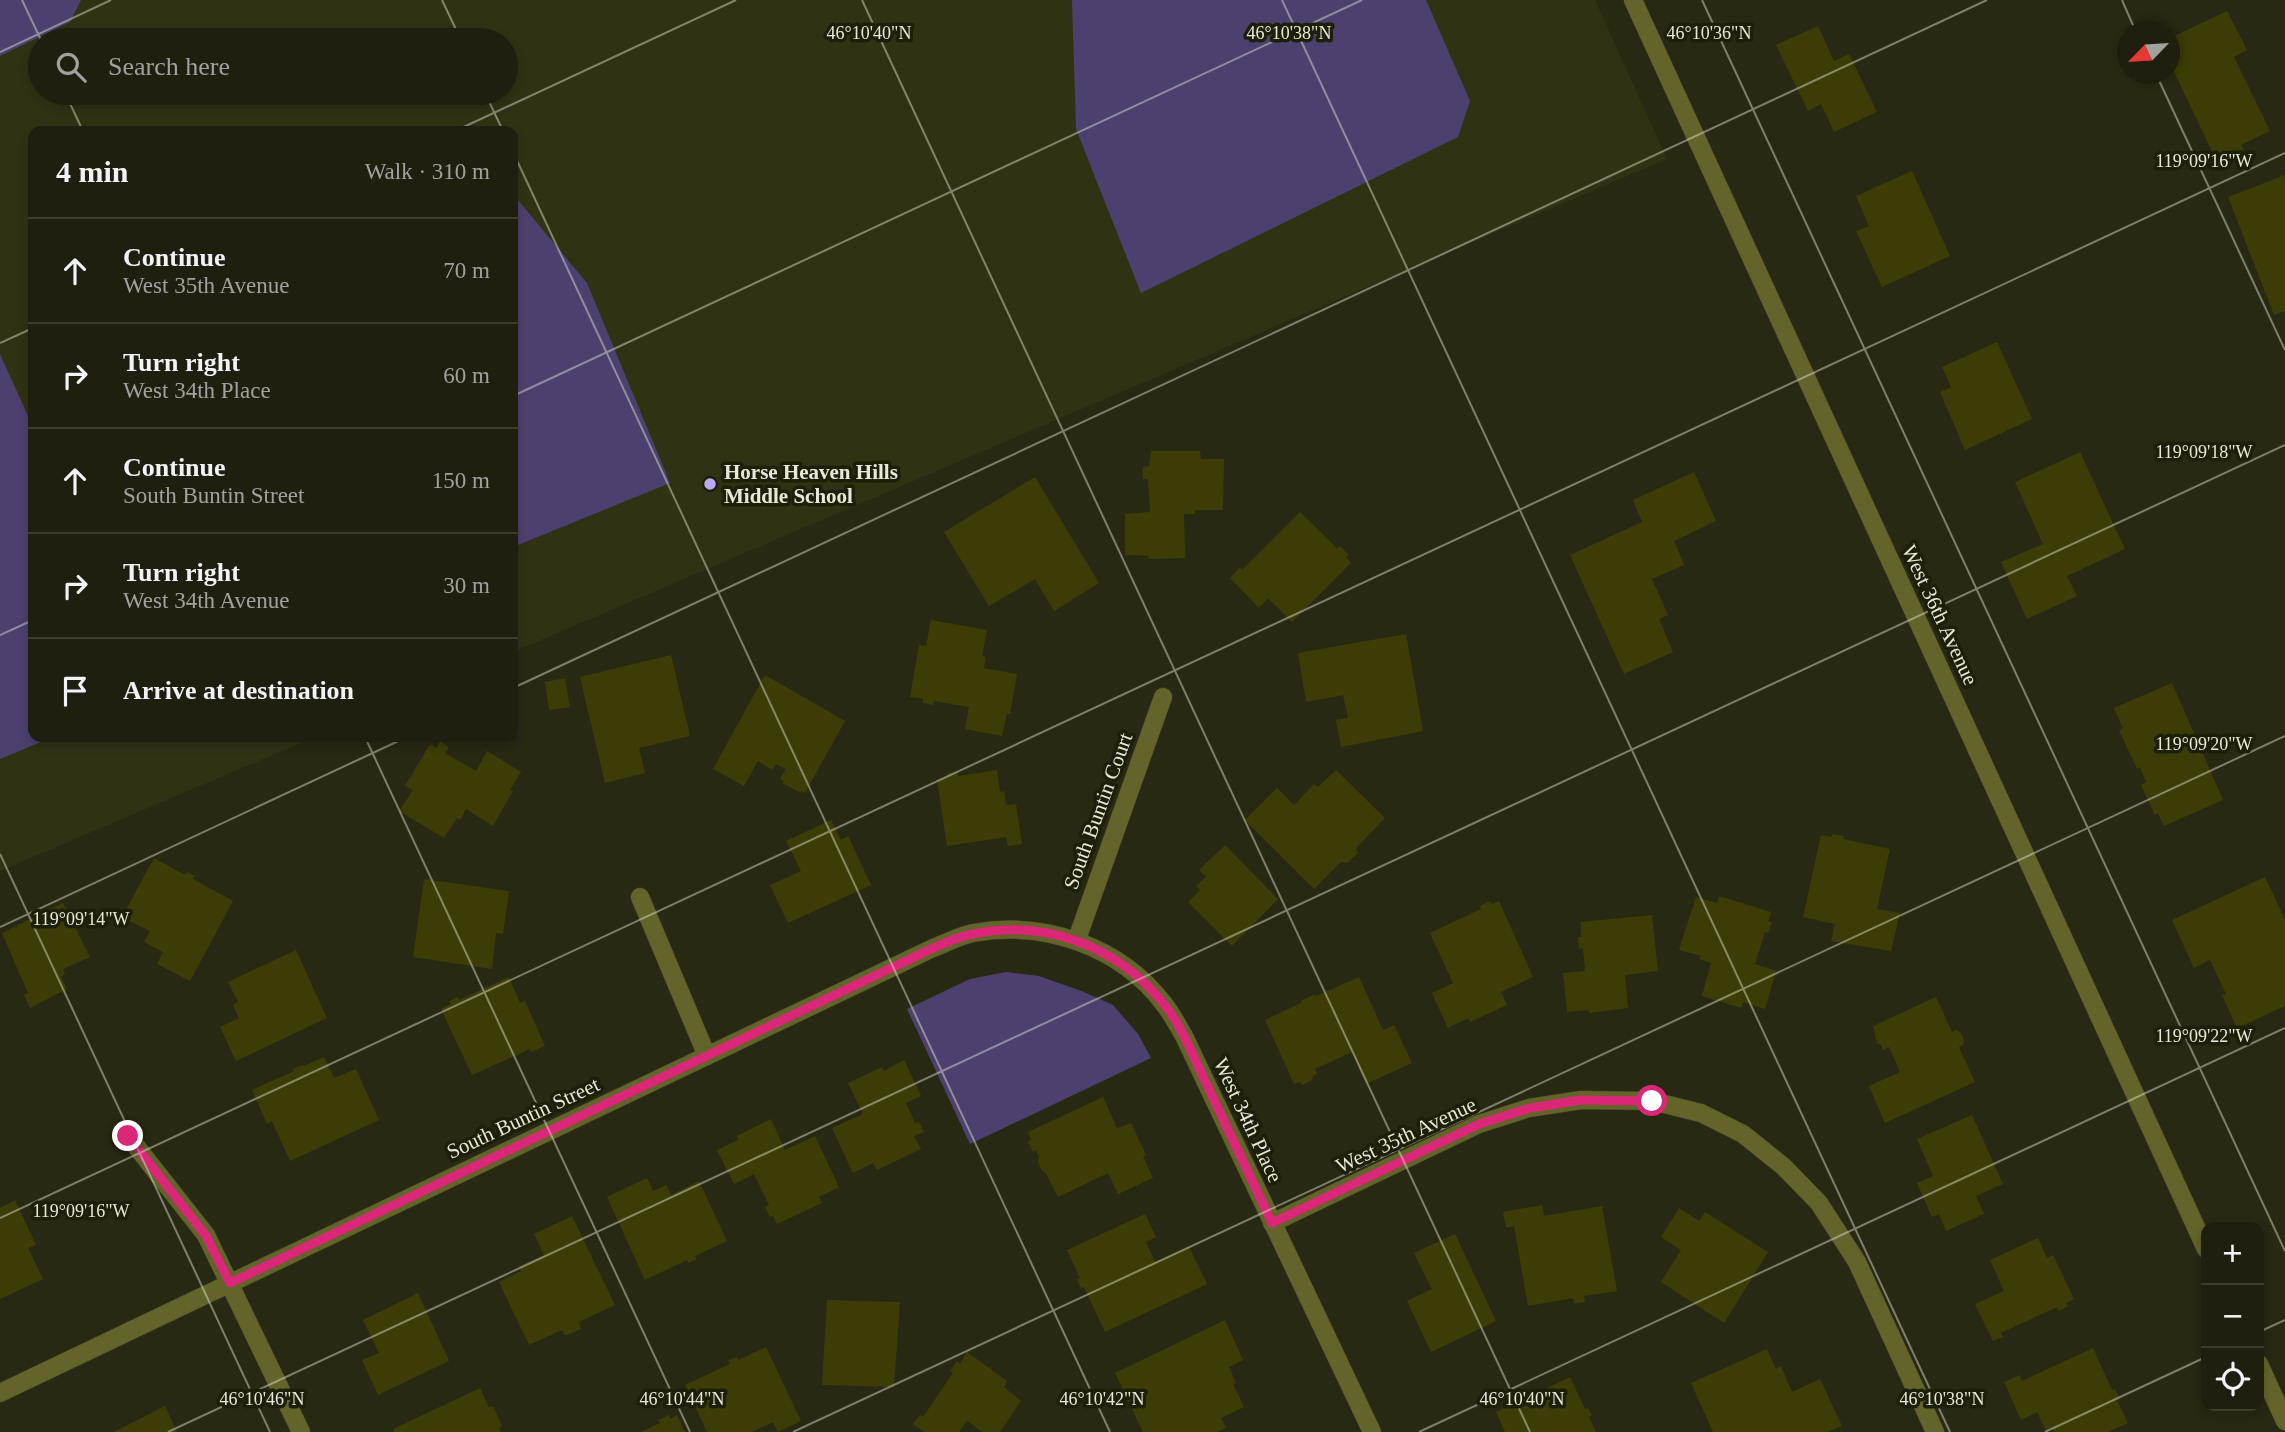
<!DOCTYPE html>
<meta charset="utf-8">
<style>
body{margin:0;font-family:"Times New Roman",serif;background:#262717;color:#f1f3f6}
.controls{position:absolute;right:21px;bottom:21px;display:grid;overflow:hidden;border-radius:14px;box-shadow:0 4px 10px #0003}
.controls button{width:63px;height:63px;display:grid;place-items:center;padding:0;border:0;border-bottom:2px solid #3c3d2e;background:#1e1f0e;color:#f1f3f6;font:35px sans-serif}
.compass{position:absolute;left:2117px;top:21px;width:63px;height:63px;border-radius:50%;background:#1e1f0e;box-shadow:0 4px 10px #0003;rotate:245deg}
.stop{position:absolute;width:21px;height:21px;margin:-16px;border:5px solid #db2777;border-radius:50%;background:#fff}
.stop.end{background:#db2777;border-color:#fff;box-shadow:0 2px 7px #0008}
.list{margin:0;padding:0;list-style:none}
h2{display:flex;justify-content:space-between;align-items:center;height:91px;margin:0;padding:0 28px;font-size:30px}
h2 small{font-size:23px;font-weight:400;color:#a1a29e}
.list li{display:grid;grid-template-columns:46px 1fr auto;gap:21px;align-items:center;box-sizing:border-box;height:105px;padding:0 28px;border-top:2px solid #3c3d2e}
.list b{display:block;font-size:26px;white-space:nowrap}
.list p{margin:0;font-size:23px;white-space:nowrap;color:#a1a29e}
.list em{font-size:23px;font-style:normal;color:#a1a29e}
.icon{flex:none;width:38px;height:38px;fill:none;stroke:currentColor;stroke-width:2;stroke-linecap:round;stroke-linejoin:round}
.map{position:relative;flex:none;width:2285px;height:1432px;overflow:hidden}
.search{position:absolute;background:#1e1f0e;box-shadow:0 4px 10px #0003;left:28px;top:28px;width:490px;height:77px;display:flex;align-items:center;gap:18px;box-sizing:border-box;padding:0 24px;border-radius:38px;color:#a1a29e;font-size:26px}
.panel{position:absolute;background:#1e1f0e;box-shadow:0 4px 10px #0003;left:28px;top:126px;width:490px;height:616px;border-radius:14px}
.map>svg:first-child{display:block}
</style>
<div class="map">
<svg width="2285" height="1432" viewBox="0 0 2285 1432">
<rect width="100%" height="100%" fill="#282913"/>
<path fill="#313214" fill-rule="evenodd" d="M0 0H1595L1667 159 513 652V131H33V737H315L0 871ZM40 40H506V93H40Z"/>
<g fill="#4e406e">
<path d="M0 0H81L70 22 0 56Z"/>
<path d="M1072 0H1426L1470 101 1458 137 1141 293 1076 129Z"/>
<path d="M513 194 587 283 670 483 513 547Z"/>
<path d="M0 354 33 427V737H53L0 759Z"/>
<path d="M1006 972 1039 976 1084 992 1113 1005 1138 1034 1151 1058 970 1144 907 1009 970 979Z"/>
</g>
<g fill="#3c3d06">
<path d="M2227 11 2247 50 2234 57 2270 131 2241 145 2244 149 2217 162 2170 63V38Z"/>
<path d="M1818 26 1834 61 1849 54 1877 112 1834 132 1821 104 1808 111 1776 45Z"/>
<path d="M1912 171 1950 256 1882 287 1856 231 1869 226 1856 196Z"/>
<path d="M2285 175V311L2274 315 2228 197Z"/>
<path d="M1997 342 2032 419 1965 450 1940 392 1951 387 1942 367Z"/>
<path d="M1151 451H1200L1201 459H1224L1223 510H1195V514H1184L1185 558 1149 559 1148 556 1125 555V514L1150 512 1148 479H1143V467L1149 466Z"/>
<path d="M2080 452 2125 549 2067 576 2077 596 2027 619 2001 562 2043 544 2015 482Z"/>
<path d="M1694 472 1716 521 1674 541 1684 565 1652 579 1668 615 1659 619 1673 652 1624 674 1570 555 1642 522 1633 500Z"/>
<path d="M1035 477 1099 583 1054 611 1035 579 989 606 944 532Z"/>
<path d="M1300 512 1337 548 1340 546 1349 555 1346 557 1351 563 1292 622 1268 598 1259 608 1230 578 1240 567 1242 570Z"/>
<path d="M931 620 987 630 982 656 986 657 984 668 1017 674 1010 714 1007 713 1002 736 965 729 969 707 934 701 933 705 923 703V699L910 697 919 645 926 646Z"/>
<path d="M1406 634 1423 731 1341 747 1336 720 1348 718 1343 695 1306 702 1298 653Z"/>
<path d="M671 655 690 736 639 748 645 773 605 783 580 677Z"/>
<path d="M765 675 845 721 805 793 801 791V793L782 783 784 781 780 779 786 769 776 764 772 770 758 761 744 786 713 769Z"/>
<path d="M565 678 570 707 549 710 545 682Z"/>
<path d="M2172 683 2223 800 2164 826 2158 813 2155 815 2141 785 2146 782 2140 767 2137 769 2119 730 2123 728 2114 708Z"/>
<path d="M440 741 449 747 445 753 476 771 487 751 521 772 510 790 513 791 493 826 466 809 460 820 457 818 444 838 399 811 413 790 405 786 430 744 436 748Z"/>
<path d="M997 770 1000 792 1004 791 1006 805 1016 804 1022 844 1008 846 1006 837 947 846 937 779 948 777 947 773 958 772V776Z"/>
<path d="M1336 770 1385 818 1356 848 1358 853 1347 863 1341 862 1314 889 1245 820 1277 788 1294 805 1314 784 1318 787Z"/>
<path d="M831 820 841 840 848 836 871 885 788 923 770 885 801 871 786 841Z"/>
<path d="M1832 834 1844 836 1843 839 1890 849 1877 909 1900 913 1891 951 1831 941 1835 924 1803 917 1821 835 1832 837Z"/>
<path d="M1225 845 1278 899 1232 946 1188 902 1200 890 1196 886 1206 877 1199 870Z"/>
<path d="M154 858 185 875 187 872 195 876 193 879 233 901 190 981 157 964 163 952 144 942 150 931 122 917Z"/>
<path d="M2265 877 2285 920V1006L2237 1028 2222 995 2226 994 2210 960 2194 968 2172 920Z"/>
<path d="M424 879 509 891 503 934 496 933 492 969 413 957Z"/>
<path d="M1719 896 1771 912 1768 921 1772 922 1768 933 1765 932 1755 964 1776 971 1765 1009 1743 1002 1741 1008 1702 996 1711 963 1699 959 1701 956 1679 950 1696 897 1717 903Z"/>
<path d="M1490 901 1492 904 1499 901 1533 977 1501 992 1507 1005 1470 1022 1469 1018 1448 1028 1432 993 1453 983 1430 933 1481 909 1480 906Z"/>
<path d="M63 903 69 915 72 914 77 924 74 925 90 957 63 969 65 974 61 976 67 989 30 1008 24 995 28 993 2 933Z"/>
<path d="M1652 915 1658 971 1625 975 1628 1008 1589 1013V1010L1567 1012 1563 973 1585 971 1583 948 1579 949 1578 937H1581V922Z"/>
<path d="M296 950 327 1018 236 1061 220 1027 239 1018 233 1005 238 1002 228 982Z"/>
<path d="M509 977 520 1003 525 1001 545 1046 531 1052 530 1049 472 1075 441 1009 451 1004 449 1001 458 997 459 1000Z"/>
<path d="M1359 977 1383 1030 1394 1025 1412 1063 1366 1084 1352 1052 1315 1069 1317 1074 1313 1076 1312 1080 1302 1085 1300 1082 1294 1084 1265 1020 1301 1003 1302 1000 1313 995 1316 996Z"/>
<path d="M1936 997 1952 1032 1956 1030 1961 1033 1964 1040 1963 1045 1959 1047 1975 1082 1885 1123 1869 1086 1900 1072 1889 1047 1883 1050 1881 1045 1877 1043 1873 1026Z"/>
<path d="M324 1057 334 1078 356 1069 379 1120 290 1161 272 1121 267 1124 252 1090 294 1071 293 1069 303 1065 304 1066Z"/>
<path d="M904 1060 921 1096 906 1103 915 1123 919 1122 924 1132 914 1136 921 1149 877 1170 873 1163 853 1173 832 1128 863 1114 848 1083 882 1067 884 1071Z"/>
<path d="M1103 1097 1117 1128 1131 1123 1146 1155 1143 1157 1153 1178 1118 1194 1108 1173 1058 1197 1046 1173 1042 1171 1038 1162 1039 1157 1036 1150 1033 1152 1028 1141 1031 1140 1028 1132Z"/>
<path d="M1972 1115 2003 1184 1976 1196 1984 1214 1946 1231 1939 1214 1932 1217 1917 1183 1933 1176 1917 1139Z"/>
<path d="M771 1119 785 1150 815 1136 839 1187 819 1197 822 1203 777 1224 773 1216 770 1217 765 1207 769 1205 754 1174 734 1184 717 1150 738 1140 737 1136Z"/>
<path d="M647 1178 653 1191 666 1185 671 1195 699 1181 727 1241 695 1256 697 1259 688 1263 687 1260 645 1280 607 1197Z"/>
<path d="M15 1200 36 1245 28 1248 43 1279 0 1299V1208Z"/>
<path d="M1542 1205 1544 1216 1602 1206 1617 1291 1584 1296 1585 1302 1574 1304 1573 1298 1528 1306 1514 1226 1506 1228 1503 1212Z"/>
<path d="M1679 1208 1699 1221 1705 1212 1768 1252 1724 1323 1661 1282 1681 1250 1661 1237Z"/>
<path d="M1145 1214 1156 1237 1146 1242 1155 1262 1189 1247 1207 1284 1105 1332 1084 1287 1081 1288 1077 1280 1080 1278 1067 1250Z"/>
<path d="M572 1216 615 1305 579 1322 581 1329 567 1335 564 1334 562 1330 529 1345 499 1282 521 1271 519 1266 544 1255 534 1234Z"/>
<path d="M1455 1234 1496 1321 1431 1352 1407 1301 1432 1289 1414 1253Z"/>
<path d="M2038 1238 2047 1258 2053 1255 2074 1299 2066 1303 2068 1306 2059 1311 2057 1307 2001 1333 2003 1337 1993 1341 1975 1304 2004 1291 1990 1260Z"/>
<path d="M418 1293 449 1361 378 1395 362 1360 379 1353 363 1320Z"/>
<path d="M827 1300 900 1302 894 1387 822 1385Z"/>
<path d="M1225 1320 1243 1360 1229 1367 1236 1383 1233 1384 1244 1407 1221 1418 1226 1428 1217 1432H1143L1115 1373Z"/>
<path d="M766 1347 801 1421 778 1432 773 1422 752 1432H707L685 1385 730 1364 728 1360 737 1357 738 1360Z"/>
<path d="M2093 1348 2112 1390 2115 1389 2120 1399 2117 1400 2128 1423 2108 1432H2054L2052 1428 2046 1431 2037 1412 2021 1420 2004 1382 2020 1375 2022 1381Z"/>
<path d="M1767 1349 1776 1369 1781 1366 1792 1392 1820 1379 1842 1426 1828 1432H1713L1691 1383Z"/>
<path d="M967 1352 1007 1381 1004 1387 1021 1401 1000 1432H982L967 1421 959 1432H924L913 1424 920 1415 923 1417 953 1373 950 1371 957 1361 960 1364Z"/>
<path d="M1570 1377 1585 1409 1588 1408 1592 1415 1589 1417 1596 1432H1505L1496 1412Z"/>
<path d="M480 1388 489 1408 493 1406 502 1426 499 1428 501 1432H394L393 1429Z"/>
<path d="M165 1406 177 1432H114Z"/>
<path d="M669 1415 670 1419 677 1415 685 1432H641L660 1423 658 1420Z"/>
</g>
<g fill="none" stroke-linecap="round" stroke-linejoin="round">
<defs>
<g id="minor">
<path d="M640 897 707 1056"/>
<path d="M1077 939 1163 697"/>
<path d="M128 1136 206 1235 301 1432"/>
<path d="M1272 1223 1479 1124 1529 1108 1581 1100 1652 1101 1701 1113 1743 1134 1784 1167 1819 1203 1857 1262 1935 1432"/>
<path d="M0 1393 933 948C946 943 959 936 973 933 1044 920 1120 946 1164 1004 1172 1014 1178 1026 1184 1036L1372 1432"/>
</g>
<g id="tertiary">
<path d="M1633 0 2206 1249"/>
<path d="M2259 1364 2285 1421"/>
</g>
</defs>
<use href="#minor" stroke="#43442f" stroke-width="19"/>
<use href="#tertiary" stroke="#43442f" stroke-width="19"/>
<use href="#minor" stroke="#626429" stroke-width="18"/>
<use href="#tertiary" stroke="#626429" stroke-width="18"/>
</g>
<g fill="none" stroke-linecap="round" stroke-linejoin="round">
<path stroke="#db2777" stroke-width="9" d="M128 1136 206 1236 230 1283 933 948C945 943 959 936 973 934 1045 919 1117 946 1163 1003 1182 1026 1193 1056 1206 1083 1228 1130 1250 1177 1272 1223L1479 1124 1530 1108 1581 1100 1652 1101"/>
</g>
<path fill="none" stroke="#e7e8da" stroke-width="2" stroke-opacity="0.45" d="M22 0 41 40M442 0 461 40M862 0 1530 1432M1282 0 1950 1432M1702 0 2285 1251M2122 0 2136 32M0 52 111 0M2156 74 2285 350M65 93 83 131M485 93 503 131M455 131 736 0M513 152 1110 1432M0 343 33 328M513 396 1362 0M0 635 33 620M513 688 1987 0M365 737 690 1432M0 854 270 1432M0 927 407 737M0 1218 2285 153M2259 1332 2285 1320M168 1432 2285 445M793 1432 2285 736M1419 1432 2285 1028M2045 1432 2206 1357"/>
<circle fill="#bea9f5" stroke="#1e1f09" stroke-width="2.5" cx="710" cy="484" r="7"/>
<g text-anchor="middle" stroke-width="7" stroke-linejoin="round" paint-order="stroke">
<g font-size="21" font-weight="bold" fill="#e7e8da" stroke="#1e1f09" text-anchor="start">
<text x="724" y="479">Horse Heaven Hills<tspan x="724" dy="24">Middle School</tspan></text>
</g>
<g font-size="21" fill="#e7e8da" stroke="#1e1f09">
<text transform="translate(1940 615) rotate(65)" y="7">West 36th Avenue</text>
<text transform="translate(1098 811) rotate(-70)" y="7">South Buntin Court</text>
<text transform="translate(523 1118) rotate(-25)" y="7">South Buntin Street</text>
<text transform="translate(1248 1120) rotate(65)" y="7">West 34th Place</text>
<text transform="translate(1406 1135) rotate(-25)" y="7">West 35th Avenue</text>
</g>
</g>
<g font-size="18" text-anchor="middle" fill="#e7e8da" stroke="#1e1f09" stroke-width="7" stroke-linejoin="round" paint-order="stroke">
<text x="1709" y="39">46°10'36"N</text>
<text x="869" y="39">46°10'40"N</text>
<text x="1289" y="39">46°10'38"N</text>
<text x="2204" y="167">119°09'16"W</text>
<text x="2204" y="458">119°09'18"W</text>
<text x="2204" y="750">119°09'20"W</text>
<text x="81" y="925">119°09'14"W</text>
<text x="2204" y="1042">119°09'22"W</text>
<text x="81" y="1217">119°09'16"W</text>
<text x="262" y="1405">46°10'46"N</text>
<text x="682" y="1405">46°10'44"N</text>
<text x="1102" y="1405">46°10'42"N</text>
<text x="1522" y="1405">46°10'40"N</text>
<text x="1942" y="1405">46°10'38"N</text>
</g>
</svg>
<div class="controls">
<button>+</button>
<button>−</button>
<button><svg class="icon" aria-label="locate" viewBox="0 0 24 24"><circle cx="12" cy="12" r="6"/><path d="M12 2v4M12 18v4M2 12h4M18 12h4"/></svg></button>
</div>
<svg class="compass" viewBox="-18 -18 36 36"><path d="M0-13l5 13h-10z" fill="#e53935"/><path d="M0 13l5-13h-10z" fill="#a1a29e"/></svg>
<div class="stop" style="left:1652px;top:1101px"></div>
<div class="stop end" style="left:128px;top:1136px"></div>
<div class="search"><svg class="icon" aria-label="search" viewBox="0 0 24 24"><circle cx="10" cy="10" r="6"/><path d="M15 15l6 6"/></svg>Search here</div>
<section class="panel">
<h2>4 min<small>Walk · 310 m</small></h2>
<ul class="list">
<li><svg class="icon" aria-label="ahead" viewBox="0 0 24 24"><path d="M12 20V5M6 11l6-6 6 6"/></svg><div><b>Continue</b><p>West 35th Avenue</p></div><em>70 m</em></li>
<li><svg class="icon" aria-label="right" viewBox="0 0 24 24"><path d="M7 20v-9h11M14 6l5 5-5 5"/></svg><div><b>Turn right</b><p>West 34th Place</p></div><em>60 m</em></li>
<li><svg class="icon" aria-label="ahead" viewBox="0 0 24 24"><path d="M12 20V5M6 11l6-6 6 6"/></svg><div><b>Continue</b><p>South Buntin Street</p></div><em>150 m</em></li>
<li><svg class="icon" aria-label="right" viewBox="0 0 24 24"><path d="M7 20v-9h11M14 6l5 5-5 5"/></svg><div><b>Turn right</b><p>West 34th Avenue</p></div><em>30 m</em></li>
<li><svg class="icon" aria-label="arrive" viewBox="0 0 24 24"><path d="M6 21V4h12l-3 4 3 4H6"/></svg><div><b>Arrive at destination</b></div></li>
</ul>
</section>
</div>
